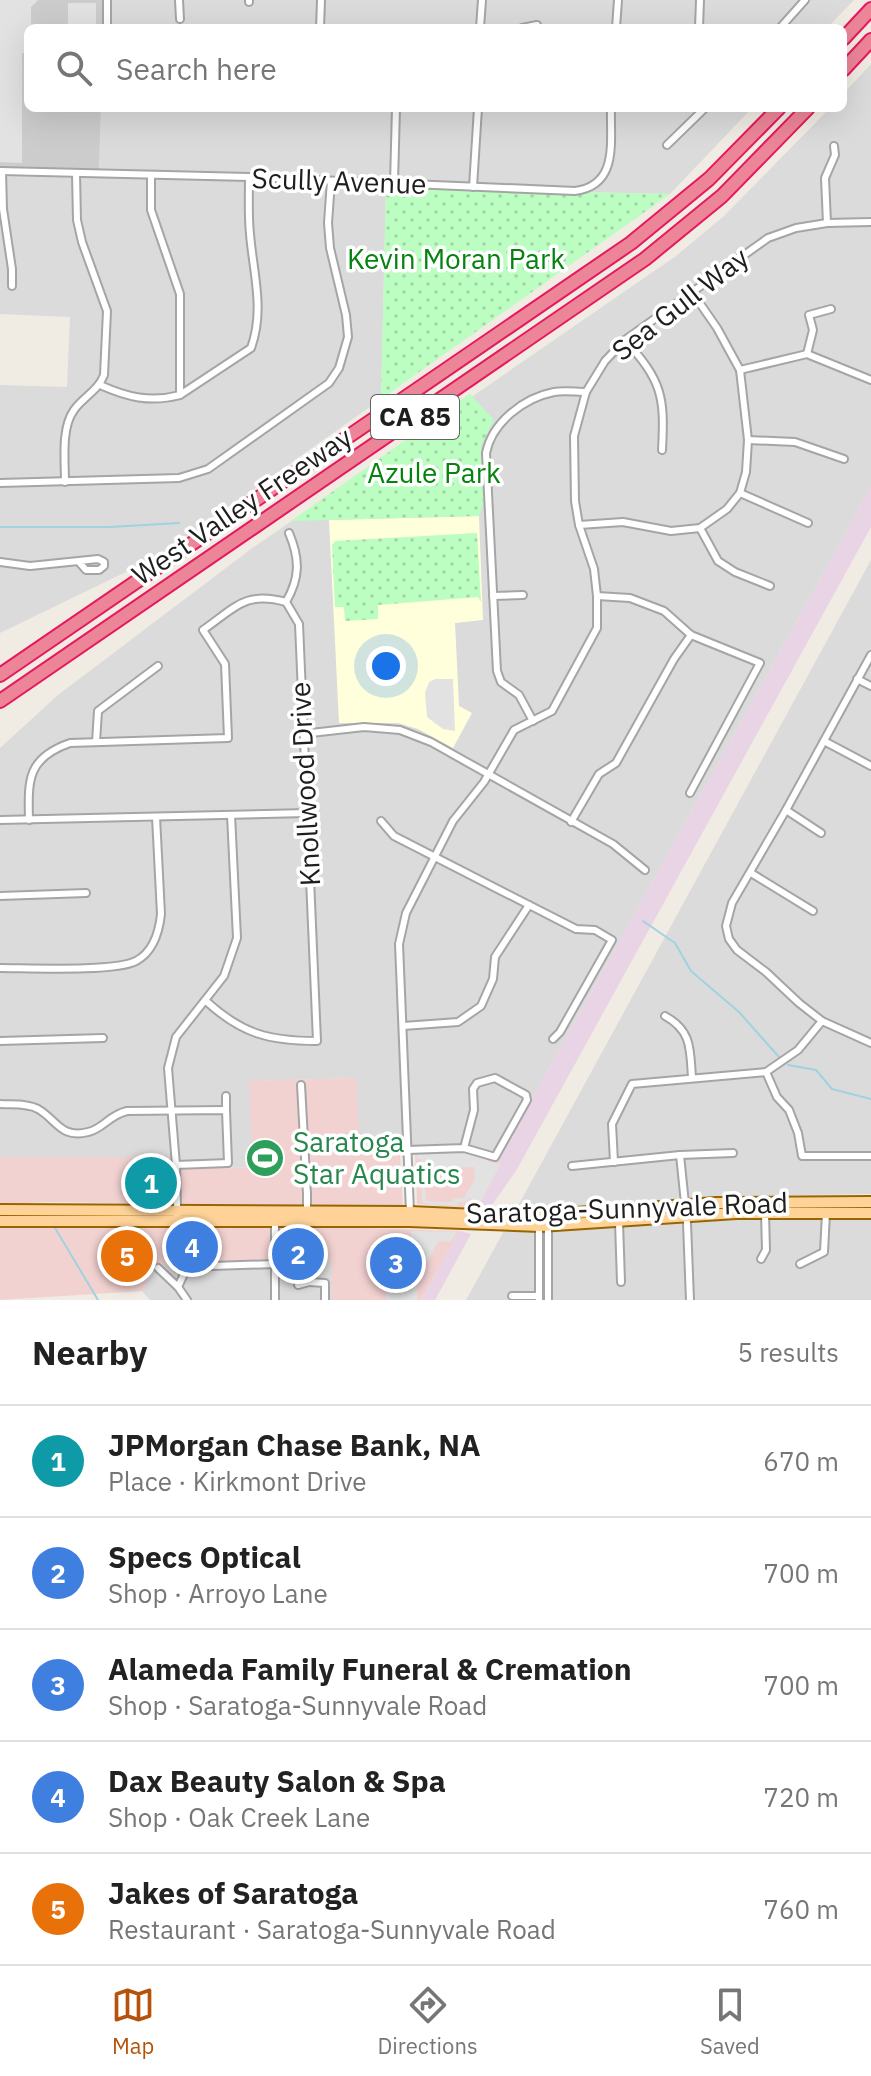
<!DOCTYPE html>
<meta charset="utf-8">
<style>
body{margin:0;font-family:"IBM Plex Sans",sans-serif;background:#f6f6f6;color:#222}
.you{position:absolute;left:386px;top:666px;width:28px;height:28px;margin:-20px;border:6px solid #fff;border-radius:50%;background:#1a73e8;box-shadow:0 0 0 12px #1a73e833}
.badge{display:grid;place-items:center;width:52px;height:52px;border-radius:50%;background:#b45309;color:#fff;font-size:26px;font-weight:700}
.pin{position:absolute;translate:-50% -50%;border:4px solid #fff;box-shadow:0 2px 8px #0006}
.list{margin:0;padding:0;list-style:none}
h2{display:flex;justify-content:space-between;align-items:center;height:104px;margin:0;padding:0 32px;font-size:34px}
h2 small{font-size:26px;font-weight:400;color:#767676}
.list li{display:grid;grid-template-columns:52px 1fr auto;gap:24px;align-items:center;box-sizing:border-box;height:112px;padding:0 32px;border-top:2px solid #e0e0e0}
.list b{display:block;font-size:30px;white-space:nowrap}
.list p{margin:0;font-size:26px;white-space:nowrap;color:#767676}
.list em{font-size:26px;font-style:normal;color:#767676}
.icon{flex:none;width:44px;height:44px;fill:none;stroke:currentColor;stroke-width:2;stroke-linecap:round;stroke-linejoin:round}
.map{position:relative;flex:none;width:871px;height:1300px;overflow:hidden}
.search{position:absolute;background:#fff;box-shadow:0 8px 32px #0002;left:24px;right:24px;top:24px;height:88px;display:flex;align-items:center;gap:20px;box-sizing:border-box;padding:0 28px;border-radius:12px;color:#767676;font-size:30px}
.sheet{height:664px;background:#fff}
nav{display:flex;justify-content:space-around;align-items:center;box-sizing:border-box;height:112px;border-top:2px solid #e0e0e0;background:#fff;font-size:22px;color:#767676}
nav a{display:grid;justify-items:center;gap:4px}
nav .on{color:#b45309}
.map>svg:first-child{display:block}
</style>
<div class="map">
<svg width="871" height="1300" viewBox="0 0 871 1300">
<defs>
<pattern id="park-dots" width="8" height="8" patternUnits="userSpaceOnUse" patternTransform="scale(2)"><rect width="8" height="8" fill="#bcfdc2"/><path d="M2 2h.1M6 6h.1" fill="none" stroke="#a1d8a6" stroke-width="1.8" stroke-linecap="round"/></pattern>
</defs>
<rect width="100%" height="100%" fill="#f0ebe3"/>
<g fill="#dcdbdb">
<path d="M112 0H854L827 28H111Z"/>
<path d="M871 64V487L499 1159 475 1152 360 1154 355 1078 250 1081 254 1167 181 1169 180 1157H0V748L58 695 251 549 676 256 724 216 830 108H843V94Z"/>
<path d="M101 108H752L670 194 386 188 381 399 161 555 0 633V385L67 387 70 317 0 314V176L99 178Z"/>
<path d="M871 560V1194L718 1196 581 1209 518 1206Z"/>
<path d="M733 1217 871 1218V1300H466L504 1231Z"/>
<path d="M332 1260V1300H150L142 1291 156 1264Z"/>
</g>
<g fill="#f2d2d1">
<path d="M356 1078 360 1153H400L403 1208 53 1202 0 1204V1157H181L182 1169 253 1167 249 1081Z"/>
<path d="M415 1152H475L499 1159 500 1166 477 1209 417 1204Z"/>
<path d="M0 1227H332L460 1231 421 1300H332L331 1260 156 1264 142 1291 0 1300Z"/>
</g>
<g fill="#e9d4e5">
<path d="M871 487V527L516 1171 489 1209H477L500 1166 499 1159Z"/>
<path d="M460 1231 471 1234 435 1300H421Z"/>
</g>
<path fill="#ffffdc" d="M479 516 483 620 455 623 459 706 472 713 453 748 418 729 398 723H339L329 520Z"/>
<path fill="#ccc" d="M0 0H103V28H28V108H101L99 170 0 167Z"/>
<g fill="url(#park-dots)">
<path d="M386 188 670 194 381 399Z"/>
<path d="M470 394 494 420 481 446 483 504 479 516 291 521 410 437 419 427Z"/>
<path d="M477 533 481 602 478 597 378 605V619L345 621 344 607H335L332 545 335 541Z"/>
</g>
<g fill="#e2e2e2" fill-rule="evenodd">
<path d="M0 0H38L31 7V23L36 28H28V53H22V163L0 162Z"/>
<path d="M68 3H96V28H62L68 23Z"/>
<path d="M435 679H453L455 731 443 729 427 717 425 693 429 682Z"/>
<path d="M417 1153H475L491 1163H499V1167L479 1204 469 1198 467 1202H457V1206L422 1203 421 1159H417ZM474 1167 475 1179 464 1198 453 1199 452 1202 426 1201 425 1172 429 1168Z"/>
<path d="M411 1231 457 1232 451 1241 438 1242 417 1281V1300H386V1289L411 1288Z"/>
</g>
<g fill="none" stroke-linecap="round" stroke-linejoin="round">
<g stroke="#a0d2e0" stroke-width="2">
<path d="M0 527H110L179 523"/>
<path d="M643 921 675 943 691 971 739 1012 779 1057"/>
<path d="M788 1065 816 1070 832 1089 871 1099"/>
<path d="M55 1228 98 1300"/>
</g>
<defs>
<g id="minor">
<path d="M179 0 180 19"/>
<path d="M249 2V0"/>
<path d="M107 28V0"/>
<path d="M320 28 321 0"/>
<path d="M480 28 482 0"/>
<path d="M522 28 537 25"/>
<path d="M616 28 618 0"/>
<path d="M699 28 700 0"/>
<path d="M780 28 805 0"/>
<path d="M667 145 705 108"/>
<path d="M0 171 249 177 575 191C619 185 610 142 611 108"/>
<path d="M2 171 3 209 12 269V286"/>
<path d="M151 175V210L180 294V395"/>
<path d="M394 183 396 108"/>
<path d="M473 187 478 108"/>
<path d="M827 223 825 178 835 155 834 146"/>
<path d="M625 340C662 381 665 396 662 450"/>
<path d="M807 354 813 330 809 315 831 309"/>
<path d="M740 370 807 354 871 380"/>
<path d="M100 385C127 397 150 403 180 395L251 348C265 310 253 272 250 234 248 215 249 196 249 177"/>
<path d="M748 440 795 442 844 459"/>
<path d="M65 482C65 460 61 428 74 410 83 397 98 391 104 375L107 311 82 242 77 220 76 174"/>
<path d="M0 483 179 478 208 469 329 383 339 368 348 337 346 315 330 248 328 223 331 181"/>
<path d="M740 493 808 523"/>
<path d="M579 525 623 522 671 531 700 528 727 509 740 493 746 472 748 440 740 370 717 328 692 292"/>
<path d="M700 528 718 561 735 572 770 586"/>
<path d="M0 562 30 566 98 559 104 562V566L99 570H86L79 562"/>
<path d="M493 596 523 595"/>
<path d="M597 596 630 598 664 611 691 635 760 663 690 793"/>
<path d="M871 655 786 810 732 903 726 926 729 939 737 950 766 972 799 1003 822 1021 871 1043"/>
<path d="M857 679 871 686"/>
<path d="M533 721 519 695 501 682 497 671 486 453C492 423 523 398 554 392 564 390 576 392 586 392"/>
<path d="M302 734 364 727 400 730 431 742 613 844 645 870"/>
<path d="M824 741 871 766"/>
<path d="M96 742 98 711 158 666"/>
<path d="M786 810 821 833"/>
<path d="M0 820 307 813"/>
<path d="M29 820C28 780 27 758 70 743L228 738 225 664 203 630C236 607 245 591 286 602"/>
<path d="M381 821 394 836 576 929 595 930 612 940 560 1032 553 1039"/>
<path d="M571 822 599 774 616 763 674 659 691 635"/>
<path d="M751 873 813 911"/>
<path d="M0 896 86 893"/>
<path d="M0 968C28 968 115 972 136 961 153 952 159 933 161 914L156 817"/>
<path d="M206 1001C242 1034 269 1041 317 1041L299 624 286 602C300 578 300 559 289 533"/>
<path d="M665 1016C692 1031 690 1049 692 1078"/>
<path d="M403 1026 458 1022 481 1006 493 979 495 957 529 905"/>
<path d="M0 1041 103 1038"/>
<path d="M766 1072 777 1097 789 1110 798 1133 802 1156H871"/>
<path d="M301 1085 307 1194V1274L309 1282 325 1283V1300"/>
<path d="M226 1096V1110"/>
<path d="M0 1104C12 1105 27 1103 38 1109 57 1120 61 1139 88 1132 103 1129 109 1115 127 1111L226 1110 228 1163 176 1165"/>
<path d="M407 1150 464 1148 495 1157 527 1100 526 1095 495 1078 477 1083 473 1089 474 1110 464 1148"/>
<path d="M680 1155 687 1223 690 1300"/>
<path d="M614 1162 612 1124 632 1084 766 1072 798 1050 822 1021"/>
<path d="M572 1166 680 1155 733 1153"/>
<path d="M410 1212 399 944 406 913 453 821 484 782 514 730 552 711 597 628V596L594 569 579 525 575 501 574 436 586 392 605 361 625 340 768 238 796 228 827 223 871 222"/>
<path d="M548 1216V1300"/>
<path d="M619 1222 621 1282"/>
<path d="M761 1259 766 1250 765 1213"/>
<path d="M800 1264 824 1252 826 1213"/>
<path d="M182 1267 275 1264"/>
<path d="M158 1268 178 1287"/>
<path d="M298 1285 309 1282"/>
<path d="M512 1296H539"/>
<path d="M187 1300 178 1287 184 1274 178 1248 176 1165 168 1068 176 1037 224 976 237 938 231 815"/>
<path d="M275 1300V1223"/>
<path d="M539 1300V1224"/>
</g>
<g id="primary">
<path d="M0 1210 410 1212 520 1217 716 1203 871 1202"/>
<path d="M0 1221H409L540 1226 736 1213H871"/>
</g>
<g id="motorway">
<path d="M843 39 871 9"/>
<path d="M843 70 871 40"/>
<path d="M0 675 631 243 709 179 779 108"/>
<path d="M0 701 645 259 722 196 808 108"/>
</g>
</defs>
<use href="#minor" stroke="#a5a5a5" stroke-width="10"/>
<use href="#primary" stroke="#976600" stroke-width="14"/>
<use href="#motorway" stroke="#e6185e" stroke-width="16"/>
<use href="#minor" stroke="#fff" stroke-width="6"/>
<use href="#primary" stroke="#ffd398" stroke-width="10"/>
<use href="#motorway" stroke="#ed8598" stroke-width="12"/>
</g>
<defs>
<symbol id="stadium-disc" viewBox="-11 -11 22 22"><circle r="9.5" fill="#2e9e5b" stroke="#fff"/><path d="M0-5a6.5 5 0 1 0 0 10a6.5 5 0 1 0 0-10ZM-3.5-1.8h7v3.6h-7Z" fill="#fff"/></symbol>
</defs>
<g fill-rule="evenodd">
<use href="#stadium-disc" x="243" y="1136" width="44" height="44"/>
</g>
<g text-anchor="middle" stroke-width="7" stroke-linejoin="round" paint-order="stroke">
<rect fill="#fff" stroke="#626262" stroke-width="2" x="371" y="395" width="88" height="44" rx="6"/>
<g font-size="26" font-weight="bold" fill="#1e1e1e">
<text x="415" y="426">CA 85</text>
</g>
<g font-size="28" fill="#1e1e1e" stroke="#fff">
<text transform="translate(339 181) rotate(2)" y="10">Scully Avenue</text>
<text transform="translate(680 304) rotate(-38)" y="10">Sea Gull Way</text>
<text transform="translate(242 506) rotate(-34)" y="10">West Valley Freeway</text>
<text transform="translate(305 784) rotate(-93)" y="10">Knollwood Drive</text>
<text transform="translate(627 1208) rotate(-2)" y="10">Saratoga-Sunnyvale Road</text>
</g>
<g font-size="28" fill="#04840f" stroke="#fff">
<text x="456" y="269">Kevin Moran Park</text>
<text x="434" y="483">Azule Park</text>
</g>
<g font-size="28" fill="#27864d" stroke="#fff" text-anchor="start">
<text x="293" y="1152">Saratoga<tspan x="293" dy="32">Star Aquatics</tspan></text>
</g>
</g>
</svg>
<div class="you"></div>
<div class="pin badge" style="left:151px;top:1183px;background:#0f9aa8">1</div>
<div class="pin badge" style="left:298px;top:1254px;background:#3f7fe0">2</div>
<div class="pin badge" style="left:396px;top:1263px;background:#3f7fe0">3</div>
<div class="pin badge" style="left:192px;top:1247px;background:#3f7fe0">4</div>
<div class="pin badge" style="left:127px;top:1256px;background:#e8710a">5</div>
<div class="search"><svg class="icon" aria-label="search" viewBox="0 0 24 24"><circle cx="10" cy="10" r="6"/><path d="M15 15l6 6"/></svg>Search here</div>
</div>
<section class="sheet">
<h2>Nearby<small>5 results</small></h2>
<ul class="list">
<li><span class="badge" style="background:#0f9aa8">1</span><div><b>JPMorgan Chase Bank, NA</b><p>Place · Kirkmont Drive</p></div><em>670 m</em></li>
<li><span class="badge" style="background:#3f7fe0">2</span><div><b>Specs Optical</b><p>Shop · Arroyo Lane</p></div><em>700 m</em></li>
<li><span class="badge" style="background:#3f7fe0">3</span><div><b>Alameda Family Funeral &amp; Cremation</b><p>Shop · Saratoga-Sunnyvale Road</p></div><em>700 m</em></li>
<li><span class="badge" style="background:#3f7fe0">4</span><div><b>Dax Beauty Salon &amp; Spa</b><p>Shop · Oak Creek Lane</p></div><em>720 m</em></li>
<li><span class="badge" style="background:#e8710a">5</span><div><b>Jakes of Saratoga</b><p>Restaurant · Saratoga-Sunnyvale Road</p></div><em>760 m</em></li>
</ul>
</section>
<nav>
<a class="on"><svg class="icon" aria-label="map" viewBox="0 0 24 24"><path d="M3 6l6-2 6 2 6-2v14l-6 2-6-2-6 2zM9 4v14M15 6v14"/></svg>Map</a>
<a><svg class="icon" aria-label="directions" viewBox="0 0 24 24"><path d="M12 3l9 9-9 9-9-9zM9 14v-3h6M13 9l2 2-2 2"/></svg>Directions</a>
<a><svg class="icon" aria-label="saved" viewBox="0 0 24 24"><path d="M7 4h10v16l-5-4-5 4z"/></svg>Saved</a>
</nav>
